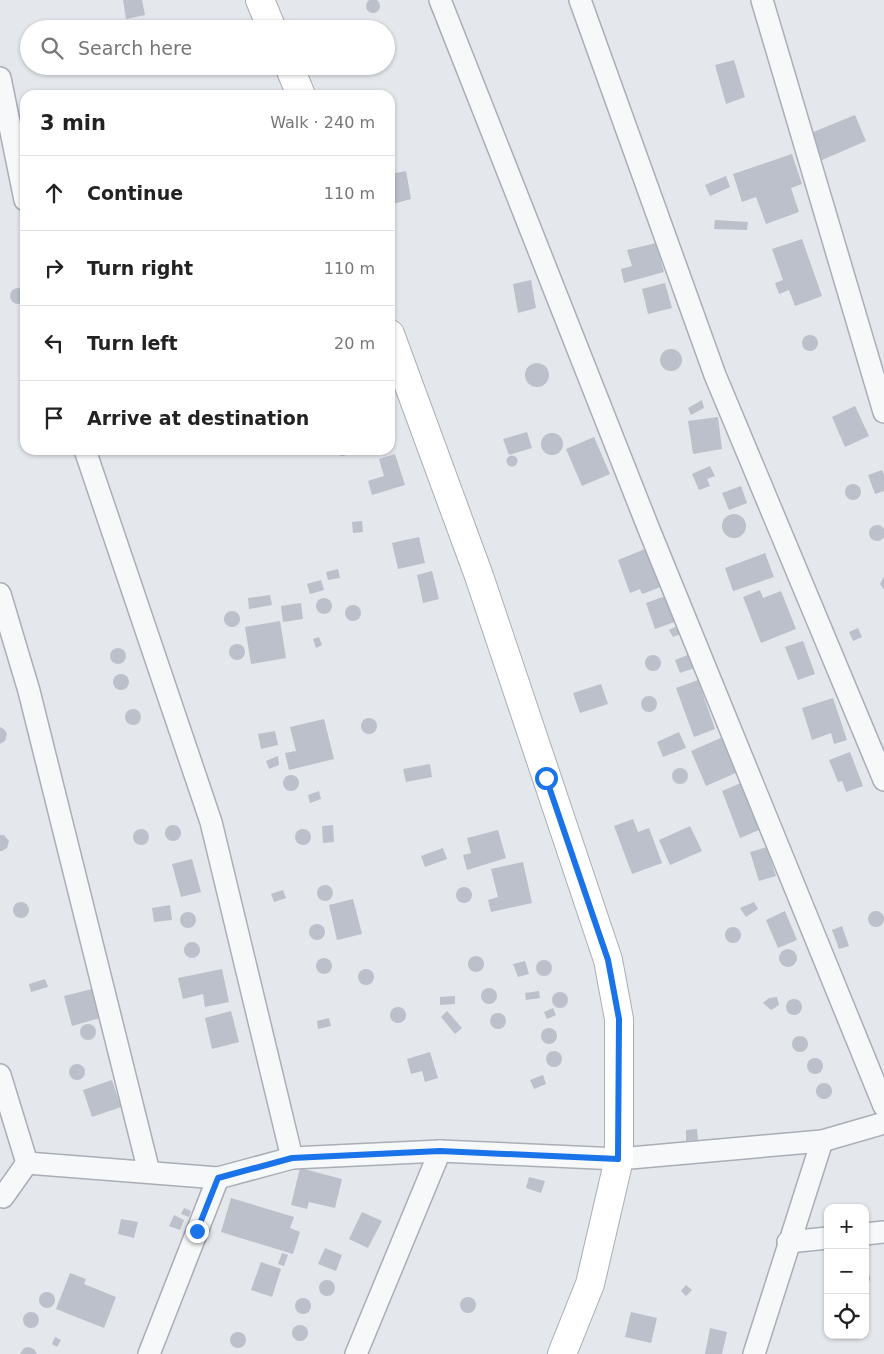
<!DOCTYPE html>
<meta charset="utf-8">
<style>
body{margin:0;font-family:"DejaVu Sans",sans-serif;background:#f6f6f6;color:#222}
.controls{position:absolute;right:15px;bottom:15px;display:grid;overflow:hidden;border-radius:10px;box-shadow:0 1px 4px #0004}
.controls button{width:45px;height:45px;display:grid;place-items:center;padding:0;border:0;border-bottom:1px solid #e0e0e0;background:#fff;color:#222;font:25px sans-serif}
.stop{position:absolute;width:15px;height:15px;margin:-11px;border:4px solid #1a73e8;border-radius:50%;background:#fff}
.stop.end{background:#1a73e8;border-color:#fff;box-shadow:0 1px 5px #0008}
.list{margin:0;padding:0;list-style:none}
h2{display:flex;justify-content:space-between;align-items:center;height:65px;margin:0;padding:0 20px;font-size:21px}
h2 small{font-size:16px;font-weight:400;color:#767676}
.list li{display:grid;grid-template-columns:32px 1fr auto;gap:15px;align-items:center;box-sizing:border-box;height:75px;padding:0 20px;border-top:1px solid #e0e0e0}
.list b{display:block;font-size:19px;white-space:nowrap}
.list em{font-size:16px;font-style:normal;color:#767676}
.icon{flex:none;width:28px;height:28px;fill:none;stroke:currentColor;stroke-width:2;stroke-linecap:round;stroke-linejoin:round}
.map{position:relative;flex:none;width:884px;height:1354px;overflow:hidden}
.search{position:absolute;background:#fff;box-shadow:0 1px 4px #0004;left:20px;top:20px;width:375px;height:55px;display:flex;align-items:center;gap:12px;box-sizing:border-box;padding:0 18px;border-radius:28px;color:#767676;font-size:19px}
.panel{position:absolute;background:#fff;box-shadow:0 1px 4px #0004;left:20px;top:90px;width:375px;height:365px;border-radius:15px}
.map>svg:first-child{display:block}
</style>
<div class="map">
<svg width="884" height="1354" viewBox="0 0 884 1354">
<rect width="100%" height="100%" fill="#e4e7ec"/>
<g fill="#bbc0ca">
<circle cx="373" cy="6" r="7"/>
<path d="M123 0H142L145 15 126 19Z"/>
<path d="M734 60 745 97 726 104 715 65Z"/>
<path d="M855 115 866 141 822 160 811 133Z"/>
<path d="M792 154 802 184 791 188 799 212 766 224 756 197 742 202 733 174Z"/>
<path d="M406 171 411 199 393 204 390 174Z"/>
<path d="M726 176 730 187 710 196 705 185Z"/>
<path d="M715 220 748 222 747 230 714 229Z"/>
<path d="M802 239 822 296 795 306 789 290 779 294 775 283 783 280 772 249Z"/>
<path d="M656 243 664 272 624 283 621 269 632 266 627 250Z"/>
<path d="M531 280 536 308 518 313 513 284Z"/>
<path d="M665 283 672 308 648 314 642 289Z"/>
<circle cx="18" cy="296" r="8"/>
<circle cx="810" cy="343" r="8"/>
<circle cx="671" cy="360" r="11"/>
<circle cx="537" cy="375" r="12"/>
<path d="M702 400 704 408 691 415 688 408Z"/>
<path d="M855 406 869 436 845 447 832 417Z"/>
<path d="M718 417 722 449 693 454 688 421Z"/>
<path d="M527 432 532 448 509 455 503 439Z"/>
<circle cx="552" cy="444" r="11"/>
<path d="M594 437 610 474 582 486 566 449Z"/>
<path d="M335 450H350L347 455 342 456 337 454Z"/>
<path d="M395 454 405 485 372 495 368 481 384 476 379 459Z"/>
<circle cx="512" cy="461" r="5.5"/>
<path d="M710 466 715 476 707 479 710 486 699 490 692 474Z"/>
<path d="M882 470 884 475V491L875 494 868 475Z"/>
<circle cx="853" cy="492" r="8"/>
<path d="M741 486 747 503 729 510 722 493Z"/>
<circle cx="734" cy="526" r="12"/>
<path d="M362 521 363 532 353 533 352 522Z"/>
<circle cx="877" cy="533" r="8"/>
<path d="M419 537 425 563 398 569 392 543Z"/>
<path d="M645 549 661 587 642 594 640 589 630 593 618 560Z"/>
<path d="M765 553 774 577 733 591 725 568Z"/>
<path d="M338 569 340 578 328 580 326 572Z"/>
<path d="M432 571 439 599 423 603 417 575Z"/>
<path d="M884 576V590L880 584Z"/>
<path d="M321 580 324 590 310 594 307 584Z"/>
<path d="M760 590 763 598 781 591 796 629 761 643 743 597Z"/>
<path d="M671 594 680 620 655 629 646 603Z"/>
<path d="M270 595 272 605 249 609 248 598Z"/>
<circle cx="324" cy="606" r="8"/>
<path d="M301 603 303 619 283 622 281 606Z"/>
<circle cx="353" cy="613" r="8"/>
<circle cx="232" cy="619" r="8"/>
<path d="M280 621 286 658 251 664 245 627Z"/>
<path d="M679 625 683 633 673 637 669 630Z"/>
<path d="M858 628 862 637 853 641 849 632Z"/>
<path d="M319 637 322 645 316 648 313 639Z"/>
<path d="M803 641 815 674 798 680 785 647Z"/>
<circle cx="237" cy="652" r="8"/>
<circle cx="118" cy="656" r="8"/>
<path d="M690 654 695 668 680 673 675 660Z"/>
<circle cx="653" cy="663" r="8"/>
<circle cx="121" cy="682" r="8"/>
<path d="M698 680 715 729 694 737 676 688Z"/>
<path d="M601 684 608 704 580 713 573 693Z"/>
<circle cx="649" cy="704" r="8"/>
<path d="M833 698 847 740 834 744 831 733 812 740 802 708Z"/>
<circle cx="133" cy="717" r="8"/>
<circle cx="369" cy="726" r="8"/>
<path d="M324 719 334 759 289 770 285 753 296 751 290 727Z"/>
<path d="M0 727 5 730 7 734 5 741 0 744Z"/>
<path d="M275 731 278 745 261 749 258 734Z"/>
<path d="M679 732 686 748 663 757 657 742Z"/>
<path d="M723 737 738 772 706 786 691 751Z"/>
<path d="M850 752 863 786 846 792 842 781 838 782 829 760Z"/>
<path d="M278 756 279 765 269 769 266 761Z"/>
<path d="M430 764 432 777 406 782 403 769Z"/>
<circle cx="680" cy="776" r="8"/>
<circle cx="291" cy="783" r="8"/>
<path d="M741 783 759 830 740 838 722 791Z"/>
<path d="M319 791 321 799 310 803 308 795Z"/>
<path d="M633 819 638 832 649 828 662 863 632 874 614 826Z"/>
<path d="M333 825 334 842 323 843 322 826Z"/>
<circle cx="173" cy="833" r="8"/>
<path d="M690 826 702 851 670 865 659 840Z"/>
<circle cx="141" cy="837" r="8"/>
<circle cx="303" cy="837" r="8"/>
<path d="M498 830 506 858 467 870 463 855 471 853 467 838Z"/>
<path d="M0 835H4L9 841 7 848 2 851H0Z"/>
<path d="M767 847 776 876 759 881 750 852Z"/>
<path d="M443 848 447 859 425 867 421 856Z"/>
<path d="M192 859 201 892 181 897 172 864Z"/>
<path d="M523 862 532 903 491 912 488 900 498 897 491 869Z"/>
<circle cx="325" cy="893" r="8"/>
<circle cx="464" cy="895" r="8"/>
<path d="M283 890 286 898 274 902 271 894Z"/>
<path d="M353 899 362 934 337 940 329 905Z"/>
<path d="M754 902 758 909 746 917 740 908Z"/>
<circle cx="21" cy="910" r="8"/>
<path d="M170 905 172 920 154 922 152 908Z"/>
<path d="M785 911 797 940 778 948 766 920Z"/>
<circle cx="876" cy="919" r="8"/>
<circle cx="188" cy="920" r="8"/>
<circle cx="317" cy="932" r="8"/>
<path d="M842 926 849 946 839 949 832 930Z"/>
<circle cx="733" cy="935" r="8"/>
<circle cx="192" cy="950" r="8"/>
<circle cx="788" cy="958" r="9"/>
<circle cx="476" cy="964" r="8"/>
<circle cx="324" cy="966" r="8"/>
<circle cx="544" cy="968" r="8"/>
<path d="M525 961 529 974 518 977 513 964Z"/>
<path d="M222 969 229 1002 205 1007 203 994 183 999 178 978Z"/>
<circle cx="366" cy="977" r="8"/>
<path d="M45 979 48 987 31 992 29 984Z"/>
<circle cx="489" cy="996" r="8"/>
<path d="M92 989 100 1018 72 1026 64 996Z"/>
<path d="M539 991 540 998 526 1000 525 993Z"/>
<circle cx="560" cy="1000" r="8"/>
<path d="M455 996V1004L440 1005V997Z"/>
<path d="M777 997 779 1005 771 1010 763 1003 769 998Z"/>
<circle cx="794" cy="1007" r="8"/>
<circle cx="398" cy="1015" r="8"/>
<path d="M553 1008 556 1015 547 1019 544 1012Z"/>
<path d="M231 1011 239 1042 212 1049 205 1018Z"/>
<path d="M447 1011 462 1028 455 1034 441 1017Z"/>
<circle cx="498" cy="1021" r="8"/>
<path d="M329 1018 331 1026 318 1029 317 1021Z"/>
<circle cx="88" cy="1032" r="8"/>
<circle cx="549" cy="1036" r="8"/>
<circle cx="800" cy="1044" r="8"/>
<circle cx="554" cy="1059" r="8"/>
<path d="M430 1052 438 1078 425 1082 422 1071 411 1074 407 1059Z"/>
<circle cx="815" cy="1066" r="8"/>
<circle cx="77" cy="1072" r="8"/>
<path d="M543 1075 546 1084 534 1089 530 1080Z"/>
<path d="M112 1080 121 1107 92 1117 83 1090Z"/>
<circle cx="824" cy="1091" r="8"/>
<path d="M697 1129 698 1140 686 1141V1130Z"/>
<path d="M300 1168 342 1179 335 1208 309 1202 307 1209 291 1205Z"/>
<path d="M529 1177 545 1181 541 1193 526 1188Z"/>
<path d="M231 1198 294 1217 290 1228 300 1232 293 1254 221 1232Z"/>
<path d="M184 1208 191 1211 189 1217 181 1214Z"/>
<path d="M362 1212 382 1221 368 1248 349 1239Z"/>
<path d="M174 1215 184 1220 180 1230 169 1226Z"/>
<path d="M121 1219 138 1222 134 1238 118 1234Z"/>
<path d="M325 1248 342 1255 336 1271 318 1264Z"/>
<path d="M282 1253 288 1255 284 1266 278 1264Z"/>
<path d="M261 1262 281 1269 272 1297 251 1290Z"/>
<path d="M865 1272 870 1276V1280L865 1288Z"/>
<path d="M70 1273 86 1279 84 1284 116 1297 104 1328 56 1309Z"/>
<circle cx="327" cy="1288" r="8"/>
<path d="M686 1285 692 1290 686 1296 681 1291Z"/>
<circle cx="47" cy="1300" r="8"/>
<circle cx="468" cy="1305" r="8"/>
<circle cx="303" cy="1306" r="8"/>
<path d="M631 1312 657 1318 651 1343 625 1337Z"/>
<circle cx="31" cy="1320" r="8"/>
<circle cx="300" cy="1333" r="8"/>
<path d="M710 1328 727 1332 722 1354H705Z"/>
<circle cx="238" cy="1340" r="8"/>
<path d="M55 1337 61 1340 57 1347 52 1344Z"/>
<path d="M29 1347 34 1349 37 1354H20L24 1348Z"/>
</g>
<g fill="none" stroke-linecap="round" stroke-linejoin="round">
<defs>
<g id="street">
<path d="M440 0 648 527 884 1106"/>
<path d="M580 0 715 375 884 780"/>
<path d="M762 0 884 412"/>
<path d="M0 78 25 200"/>
<path d="M85 450 211 822 292 1158"/>
<path d="M0 594 29 691 149 1172"/>
<path d="M0 1075 27 1163"/>
<path d="M0 1196 3 1197 27 1163 218 1178 292 1158 440 1151 619 1159 822 1141 884 1123"/>
<path d="M865 1234 884 1232"/>
<path d="M788 1242 828 1238"/>
<path d="M149 1354 218 1178"/>
<path d="M356 1354 440 1151"/>
<path d="M754 1354 822 1141"/>
</g>
<g id="secondary">
<path d="M260 0 272 29"/>
<path d="M289 66 301 95"/>
<path d="M390 334 479 576 608 960 619 1019V1159L590 1284 562 1354"/>
</g>
</defs>
<use href="#street" stroke="#a9aeb7" stroke-width="24"/>
<use href="#secondary" stroke="#a9aeb7" stroke-width="30"/>
<use href="#street" stroke="#f7f8fa" stroke-width="21"/>
<use href="#secondary" stroke="#fff" stroke-width="28"/>
</g>
<g fill="none" stroke-linecap="round" stroke-linejoin="round">
<path stroke="#1a73e8" stroke-width="6" d="M197 1231 218 1178 292 1158 440 1151 618 1159 619 1019 608 960 546 778"/>
</g>
</svg>
<div class="controls">
<button>+</button>
<button>−</button>
<button><svg class="icon" aria-label="locate" viewBox="0 0 24 24"><circle cx="12" cy="12" r="6"/><path d="M12 2v4M12 18v4M2 12h4M18 12h4"/></svg></button>
</div>
<div class="stop" style="left:546px;top:778px"></div>
<div class="stop end" style="left:197px;top:1231px"></div>
<div class="search"><svg class="icon" aria-label="search" viewBox="0 0 24 24"><circle cx="10" cy="10" r="6"/><path d="M15 15l6 6"/></svg>Search here</div>
<section class="panel">
<h2>3 min<small>Walk · 240 m</small></h2>
<ul class="list">
<li><svg class="icon" aria-label="ahead" viewBox="0 0 24 24"><path d="M12 20V5M6 11l6-6 6 6"/></svg><div><b>Continue</b></div><em>110 m</em></li>
<li><svg class="icon" aria-label="right" viewBox="0 0 24 24"><path d="M7 20v-9h11M14 6l5 5-5 5"/></svg><div><b>Turn right</b></div><em>110 m</em></li>
<li><svg class="icon" aria-label="left" viewBox="0 0 24 24"><path d="M17 20v-9H6M10 6l-5 5 5 5"/></svg><div><b>Turn left</b></div><em>20 m</em></li>
<li><svg class="icon" aria-label="arrive" viewBox="0 0 24 24"><path d="M6 21V4h12l-3 4 3 4H6"/></svg><div><b>Arrive at destination</b></div></li>
</ul>
</section>
</div>
